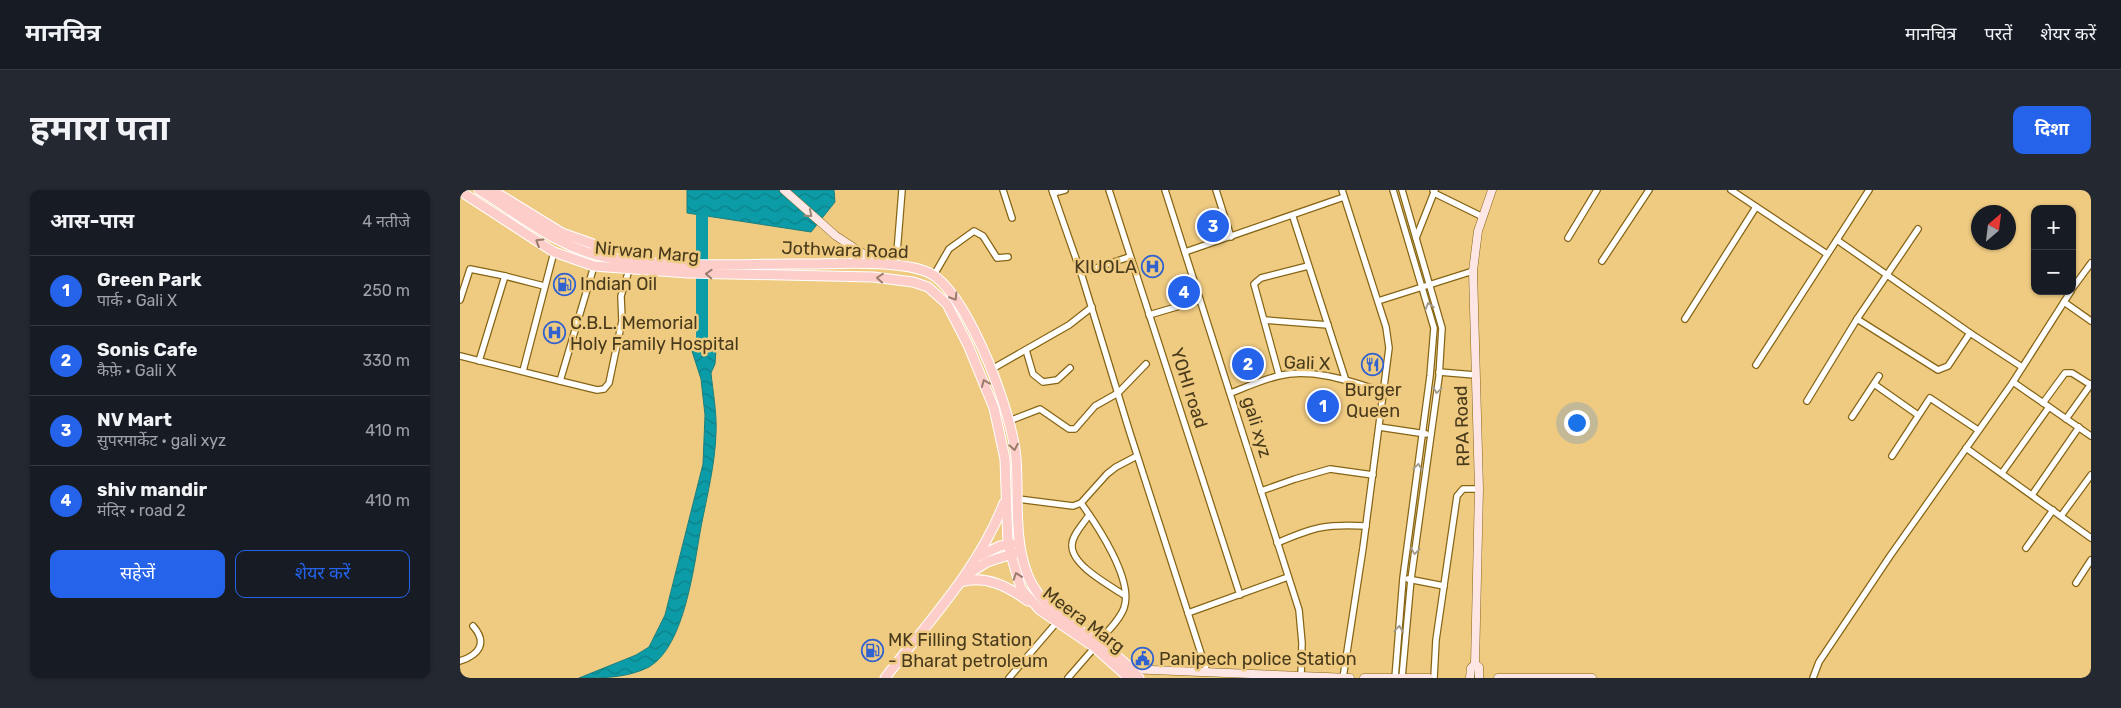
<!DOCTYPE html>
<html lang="hi">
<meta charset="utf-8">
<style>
body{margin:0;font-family:Rubik,"Noto Sans Devanagari",sans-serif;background:#242831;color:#f1f3f6}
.controls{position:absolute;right:15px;top:15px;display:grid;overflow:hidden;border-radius:10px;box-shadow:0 1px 4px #0004}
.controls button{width:45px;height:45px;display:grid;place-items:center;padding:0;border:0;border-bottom:1px solid #363941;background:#171b24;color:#f1f3f6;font:25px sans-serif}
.compass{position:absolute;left:1511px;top:15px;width:45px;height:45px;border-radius:50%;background:#171b24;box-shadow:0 1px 4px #0004;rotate:28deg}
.you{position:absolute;left:1116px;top:232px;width:18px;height:18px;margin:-12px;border:4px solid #fff;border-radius:50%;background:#1a73e8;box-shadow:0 0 0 8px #1a73e833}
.badge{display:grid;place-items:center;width:32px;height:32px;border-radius:50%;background:#2563eb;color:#fff;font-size:16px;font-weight:700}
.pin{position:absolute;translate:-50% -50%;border:2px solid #fff;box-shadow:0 1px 5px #0006}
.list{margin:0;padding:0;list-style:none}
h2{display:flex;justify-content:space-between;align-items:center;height:65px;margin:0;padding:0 20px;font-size:21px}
h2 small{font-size:16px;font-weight:400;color:#9ea1a6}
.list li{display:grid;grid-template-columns:32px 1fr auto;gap:15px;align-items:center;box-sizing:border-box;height:70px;padding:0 20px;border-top:1px solid #363941}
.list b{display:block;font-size:19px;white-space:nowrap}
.list p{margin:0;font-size:16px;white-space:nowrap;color:#9ea1a6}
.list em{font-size:16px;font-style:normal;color:#9ea1a6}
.actions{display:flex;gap:10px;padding:15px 20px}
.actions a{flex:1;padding:11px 0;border:1px solid #2563eb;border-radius:10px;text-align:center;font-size:18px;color:#2563eb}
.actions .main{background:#2563eb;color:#fff}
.map{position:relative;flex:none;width:1631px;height:488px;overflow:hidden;border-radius:10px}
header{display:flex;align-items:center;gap:30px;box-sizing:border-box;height:70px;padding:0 25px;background:#171b24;border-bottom:1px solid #363941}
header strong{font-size:24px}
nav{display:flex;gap:28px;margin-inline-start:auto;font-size:18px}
.intro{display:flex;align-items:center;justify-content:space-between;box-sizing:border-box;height:120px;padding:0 30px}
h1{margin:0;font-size:35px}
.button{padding:12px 22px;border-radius:10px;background:#2563eb;color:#fff;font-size:18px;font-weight:700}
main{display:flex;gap:30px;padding:0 30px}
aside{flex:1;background:#171b24;border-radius:10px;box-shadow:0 1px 4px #0004}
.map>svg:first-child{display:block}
</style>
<header>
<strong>मानचित्र</strong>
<nav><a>मानचित्र</a><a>परतें</a><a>शेयर करें</a></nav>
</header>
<div class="intro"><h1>हमारा पता</h1><a class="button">दिशा</a></div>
<main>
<aside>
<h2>आस-पास<small>4 नतीजे</small></h2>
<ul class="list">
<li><span class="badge">1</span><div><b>Green Park</b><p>पार्क · Gali X</p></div><em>250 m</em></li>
<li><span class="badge">2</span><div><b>Sonis Cafe</b><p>कैफ़े · Gali X</p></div><em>330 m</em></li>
<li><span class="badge">3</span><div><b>NV Mart</b><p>सुपरमार्केट · gali xyz</p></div><em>410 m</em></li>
<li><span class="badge">4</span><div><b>shiv mandir</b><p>मंदिर · road 2</p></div><em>410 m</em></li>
</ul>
<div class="actions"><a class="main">सहेजें</a><a>शेयर करें</a></div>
</aside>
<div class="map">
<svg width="1631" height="488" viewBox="0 0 1631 488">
<defs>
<pattern id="water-waves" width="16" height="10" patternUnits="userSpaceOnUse" patternTransform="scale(1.25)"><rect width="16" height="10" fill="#0b9ca7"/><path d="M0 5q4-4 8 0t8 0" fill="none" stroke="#0d8087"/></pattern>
</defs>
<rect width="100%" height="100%" fill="#efcb82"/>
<g fill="url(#water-waves)" stroke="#1d7f7d">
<path d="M227 0H374L375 12 351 42 227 23Z"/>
<path d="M242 156 256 159 255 174 251 183C253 203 257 223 256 243 255 275 247 306 241 337 234 375 225 456 189 477 167 488 144 488 119 488L176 465 189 457 205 425 243 274 245 225 241 189 231 158Z"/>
</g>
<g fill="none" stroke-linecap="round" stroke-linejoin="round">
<path stroke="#0b9ca7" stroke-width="12" d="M242 156V26"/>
<defs>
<g id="street">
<path d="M543 0 552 28"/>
<path d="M592 0 621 83 669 240 747 482"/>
<path d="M649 0 780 405"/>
<path d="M705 0 839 420 842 453 841 486"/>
<path d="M756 0 771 47"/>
<path d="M882 0 926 137 929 158 903 358 883 488"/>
<path d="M933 0 974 138 970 186 943 388 935 488"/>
<path d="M942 0 982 138 979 187 951 389 942 488"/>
<path d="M973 0 974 3 1023 27"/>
<path d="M1271 0 1367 64"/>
<path d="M593 3 605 0"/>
<path d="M833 27 886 191"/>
<path d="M956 48 975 0"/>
<path d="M1108 48 1137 0"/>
<path d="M1377 50 1510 143 1562 177"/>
<path d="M725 62 884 7"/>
<path d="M1142 71 1189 0"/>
<path d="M436 75 442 0"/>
<path d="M621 83 669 67"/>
<path d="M474 85 489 59 514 41 523 46 537 68 548 67"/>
<path d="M45 86 84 96"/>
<path d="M1612 99 1631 73"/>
<path d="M0 110 10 79 45 86 19 171"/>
<path d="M918 111 1013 81"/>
<path d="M1604 112 1631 131"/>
<path d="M689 125 740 110"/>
<path d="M1225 129 1296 17"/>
<path d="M1397 129 1478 180 1488 176 1510 143"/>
<path d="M804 130 868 135"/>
<path d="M566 160 573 184 583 192 597 190 610 178"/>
<path d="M0 166 100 191 134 76"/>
<path d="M1296 175 1409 0"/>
<path d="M532 179 609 135 632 117"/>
<path d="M63 181 94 62"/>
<path d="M979 182 1015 185"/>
<path d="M819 185 794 94 801 88 848 76"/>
<path d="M100 191 137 200 144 199 149 193 162 131 161 106 169 80"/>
<path d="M1553 192 1631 246"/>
<path d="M1414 194 1458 225"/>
<path d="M771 203C786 197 802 190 818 186 852 177 892 192 924 202"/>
<path d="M1347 211 1397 129 1458 39"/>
<path d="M1583 213 1605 183H1612L1631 195"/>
<path d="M1392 227 1419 186"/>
<path d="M1606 229 1631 194"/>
<path d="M549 231 580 219 609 239H615L635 216 658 203 686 174"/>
<path d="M919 237 966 244"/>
<path d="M1506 258 1631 348"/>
<path d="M1432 266 1470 208 1518 240"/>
<path d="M1542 283 1589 217"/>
<path d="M801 301 835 289 870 279 913 285"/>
<path d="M1572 305 1619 237"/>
<path d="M558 309 613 316 621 313 647 284 656 277 677 266"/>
<path d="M621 313C637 335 674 390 664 418 659 431 647 442 638 452"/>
<path d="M629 325C624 333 612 345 612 355 611 375 649 395 664 405"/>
<path d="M1601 326 1631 285"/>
<path d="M817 353C854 337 865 334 906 336"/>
<path d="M1566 358 1593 320"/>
<path d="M948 389 984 396"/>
<path d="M1616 393 1631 370"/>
<path d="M728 423 828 387"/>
<path d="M0 471C19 465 28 453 13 436"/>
<path d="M549 488 597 432"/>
<path d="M608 488 635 457"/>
<path d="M974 488 976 450 997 306 1003 299H1019"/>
<path d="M1353 488 1359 472 1367 460 1430 366 1553 192 1611 101"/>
</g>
<g id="secondary">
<path d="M324 0 376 46 419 74"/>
<path d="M1015 474 1019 299 1013 81 1018 41 1032 0"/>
<path d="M667 479 890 488"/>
<path d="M904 488H969"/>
<path d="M1010 488 1011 478 1015 474 1019 477V488"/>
<path d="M1038 488H1132"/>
</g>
<g id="primary">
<path d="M19 0C60 25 101 60 150 68 210 78 274 74 335 74 368 75 451 67 476 87 512 116 552 222 556 268 559 305 553 350 568 386 588 434 649 449 679 488"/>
<path d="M32 0 102 43 133 54 146 66"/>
<path d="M0 1 94 62 134 76 227 83 413 87 453 92 468 97 487 114 508 155 534 218 545 269 548 354 561 399 580 420 633 456 669 488"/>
<path d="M519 366 540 356 553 354"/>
<path d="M508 384 527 372 555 363"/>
<path d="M501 392C526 385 547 396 568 411"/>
<path d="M425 488C468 432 518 380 544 313"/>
</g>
</defs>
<use href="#street" stroke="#866515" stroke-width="8"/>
<use href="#secondary" stroke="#866515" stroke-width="9"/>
<use href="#primary" stroke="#fff" stroke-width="11"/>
<use href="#street" stroke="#fff" stroke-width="5.5"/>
<use href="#secondary" stroke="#fee6e4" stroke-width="8"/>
<use href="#primary" stroke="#fdcdca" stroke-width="9"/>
</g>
<defs><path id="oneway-chevron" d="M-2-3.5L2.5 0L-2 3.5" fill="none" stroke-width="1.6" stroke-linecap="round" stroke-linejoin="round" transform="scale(1.25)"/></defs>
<use stroke="#9a8775" href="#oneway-chevron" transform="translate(349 24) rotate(40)"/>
<g stroke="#997c6a">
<use href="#oneway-chevron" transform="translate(79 52) rotate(-148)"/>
<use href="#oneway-chevron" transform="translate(249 84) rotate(-178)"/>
<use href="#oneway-chevron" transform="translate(420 88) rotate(-175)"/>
<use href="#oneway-chevron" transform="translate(494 107) rotate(58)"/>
<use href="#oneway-chevron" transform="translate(525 193) rotate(-112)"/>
<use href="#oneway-chevron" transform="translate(554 257) rotate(80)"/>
<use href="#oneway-chevron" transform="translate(557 386) rotate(-109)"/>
</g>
<g stroke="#a49c8d">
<use href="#oneway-chevron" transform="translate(969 116) rotate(-106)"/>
<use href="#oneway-chevron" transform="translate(977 200) rotate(98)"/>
<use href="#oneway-chevron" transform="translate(958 277) rotate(-82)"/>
<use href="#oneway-chevron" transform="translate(955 361) rotate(97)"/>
<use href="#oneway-chevron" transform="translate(939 439) rotate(-84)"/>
</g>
<defs>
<symbol id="hospital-ring" viewBox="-11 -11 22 22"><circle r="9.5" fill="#efcb82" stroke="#3261d0" stroke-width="1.5"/><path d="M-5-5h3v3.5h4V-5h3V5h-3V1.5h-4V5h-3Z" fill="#3261d0"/></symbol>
<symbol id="fuel-ring" viewBox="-11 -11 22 22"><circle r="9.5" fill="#efcb82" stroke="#3261d0" stroke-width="1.5"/><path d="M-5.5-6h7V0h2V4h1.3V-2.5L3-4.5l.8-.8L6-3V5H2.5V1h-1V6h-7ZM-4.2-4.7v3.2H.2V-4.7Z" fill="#3261d0"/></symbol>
<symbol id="restaurant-ring" viewBox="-11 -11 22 22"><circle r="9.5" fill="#efcb82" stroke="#3261d0" stroke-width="1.5"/><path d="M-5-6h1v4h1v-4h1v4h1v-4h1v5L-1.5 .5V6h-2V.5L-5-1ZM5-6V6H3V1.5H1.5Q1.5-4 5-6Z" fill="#3261d0"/></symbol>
<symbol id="civic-ring" viewBox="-11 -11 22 22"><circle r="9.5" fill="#efcb82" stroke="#3261d0" stroke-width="1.5"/><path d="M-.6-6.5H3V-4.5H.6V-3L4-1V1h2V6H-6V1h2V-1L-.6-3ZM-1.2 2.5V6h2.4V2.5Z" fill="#3261d0"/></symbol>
</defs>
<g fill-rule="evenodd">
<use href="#hospital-ring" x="680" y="64" width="25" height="25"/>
<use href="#fuel-ring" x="92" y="82" width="25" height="25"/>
<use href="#hospital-ring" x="82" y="130" width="25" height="25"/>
<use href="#restaurant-ring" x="900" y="162" width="25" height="25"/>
<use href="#fuel-ring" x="400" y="448" width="25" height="25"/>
<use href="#civic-ring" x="670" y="456" width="25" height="25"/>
</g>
<g text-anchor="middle" stroke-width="5" stroke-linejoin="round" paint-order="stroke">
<g font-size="18" fill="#483a1b" stroke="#efcb82">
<text transform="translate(385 60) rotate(2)" y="6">Jothwara Road</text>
<text transform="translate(187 62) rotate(5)" y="6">Nirwan Marg</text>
<text transform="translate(847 173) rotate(2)" y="6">Gali X</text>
<text transform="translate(729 198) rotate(72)" y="6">YOHI road</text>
<text transform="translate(1002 236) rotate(-92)" y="6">RPA Road</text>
<text transform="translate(797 237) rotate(73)" y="6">gali xyz</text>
<text transform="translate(624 430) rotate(37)" y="6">Meera Marg</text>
</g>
<g font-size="18" fill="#483a1b" stroke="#efcb82" text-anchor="start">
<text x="677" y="83" text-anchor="end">KIUOLA</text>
<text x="120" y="100">Indian Oil</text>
<text x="110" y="139">C.B.L. Memorial<tspan x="110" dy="21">Holy Family Hospital</tspan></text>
<text x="913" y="206" text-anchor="middle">Burger<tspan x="913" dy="21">Queen</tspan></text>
<text x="428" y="456">MK Filling Station<tspan x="428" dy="21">- Bharat petroleum</tspan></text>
<text x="699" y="475">Panipech police Station</text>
</g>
</g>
</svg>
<div class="controls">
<button>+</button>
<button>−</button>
</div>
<svg class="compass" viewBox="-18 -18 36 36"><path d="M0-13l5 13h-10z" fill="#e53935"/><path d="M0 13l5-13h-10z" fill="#9ea1a6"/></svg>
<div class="you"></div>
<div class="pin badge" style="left:863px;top:216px">1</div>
<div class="pin badge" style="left:788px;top:174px">2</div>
<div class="pin badge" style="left:753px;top:36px">3</div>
<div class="pin badge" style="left:724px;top:102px">4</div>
</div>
</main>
